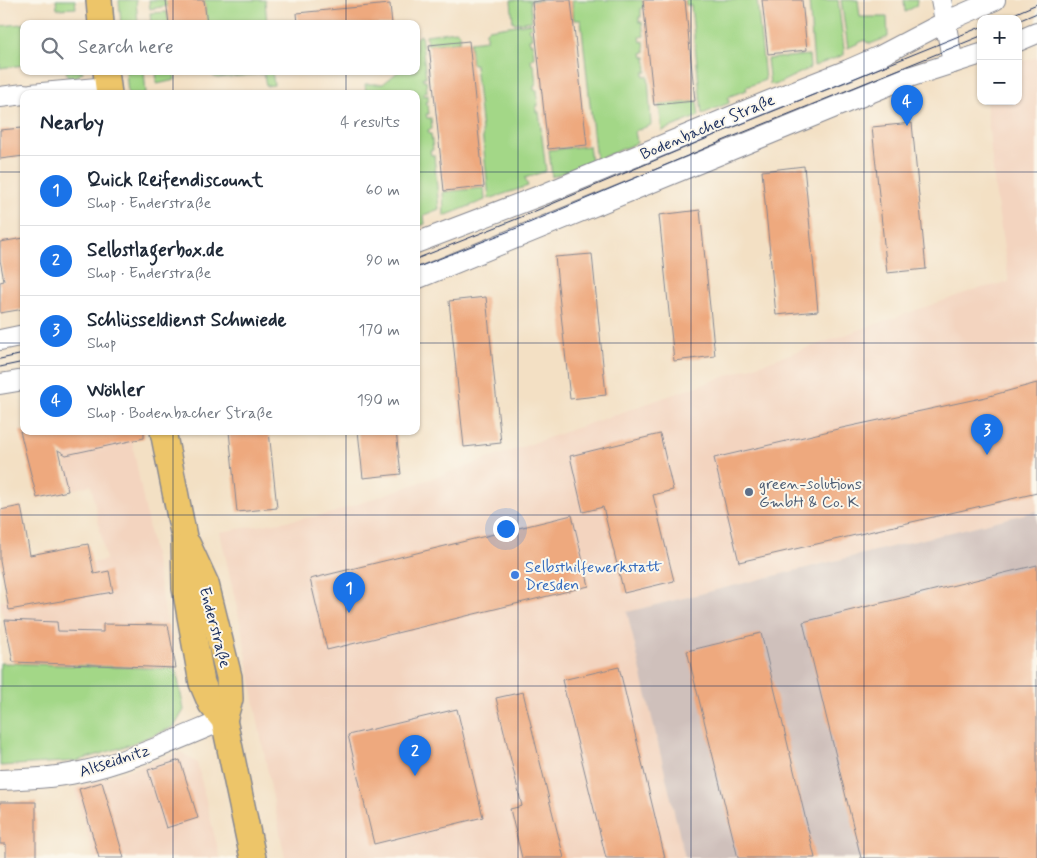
<!DOCTYPE html>
<meta charset="utf-8">
<style>
body{margin:0;font-family:Mynerve,sans-serif;background:#f2f2f3;color:#1f2937}
.controls{position:absolute;right:15px;top:15px;display:grid;overflow:hidden;border-radius:10px;box-shadow:0 1px 4px #0004}
.controls button{width:45px;height:45px;display:grid;place-items:center;padding:0;border:0;border-bottom:1px solid #e0e1e3;background:#fff;color:#1f2937;font:25px sans-serif}
.you{position:absolute;left:505px;top:528px;width:18px;height:18px;margin:-12px;border:4px solid #fff;border-radius:50%;background:#1a73e8;box-shadow:0 0 0 8px #1a73e833}
.badge{display:grid;place-items:center;width:32px;height:32px;border-radius:50%;background:#1a73e8;color:#fff;font-size:16px;font-weight:700}
.pin{position:absolute;translate:-50% -41px;filter:drop-shadow(0 1px 2px #0008)}
.pin::after{content:'';position:absolute;top:26px;width:18px;height:15px;background:inherit;clip-path:polygon(0 0,100% 0,50% 100%)}
.list{margin:0;padding:0;list-style:none}
h2{display:flex;justify-content:space-between;align-items:center;height:65px;margin:0;padding:0 20px;font-size:21px}
h2 small{font-size:16px;font-weight:400;color:#747a83}
.list li{display:grid;grid-template-columns:32px 1fr auto;gap:15px;align-items:center;box-sizing:border-box;height:70px;padding:0 20px;border-top:1px solid #e0e1e3}
.list b{display:block;font-size:19px;white-space:nowrap}
.list p{margin:0;font-size:16px;white-space:nowrap;color:#747a83}
.list em{font-size:16px;font-style:normal;color:#747a83}
.icon{flex:none;width:28px;height:28px;fill:none;stroke:currentColor;stroke-width:2;stroke-linecap:round;stroke-linejoin:round}
.map{position:relative;flex:none;width:1037px;height:858px;overflow:hidden}
.search{position:absolute;background:#fff;box-shadow:0 1px 4px #0004;left:20px;top:20px;width:400px;height:55px;display:flex;align-items:center;gap:12px;box-sizing:border-box;padding:0 18px;border-radius:10px;color:#747a83;font-size:19px}
.panel{position:absolute;background:#fff;box-shadow:0 1px 4px #0004;left:20px;top:90px;width:400px;height:345px;border-radius:10px}
.map>svg:first-child{display:block}
</style>
<div class="map">
<svg width="1037" height="858" viewBox="0 0 1037 858">
<rect width="100%" height="100%" fill="#fbf7ec"/>
<filter id="ink" filterUnits="userSpaceOnUse"><feTurbulence type="fractalNoise" baseFrequency=".02" numOctaves="2"/><feDisplacementMap in="SourceGraphic" scale="10" xChannelSelector="R" yChannelSelector="G"/><feConvolveMatrix kernelMatrix="1 2 1 2 8 2 1 2 1" color-interpolation-filters="sRGB"/></filter>
<filter id="wash" filterUnits="userSpaceOnUse"><feTurbulence type="fractalNoise" baseFrequency=".0096" numOctaves="4" result="noise"/><feDisplacementMap in="SourceGraphic" scale="20" xChannelSelector="R" yChannelSelector="G"/><feGaussianBlur stdDeviation="1.12" result="paint"/><feColorMatrix in="noise" values="0 0 0 0 0 0 0 0 0 0 0 0 0 0 0 0 0 1.4 0 .05"/><feComposite in="paint" operator="in"/></filter>
<g filter="url(#wash)">
<rect width="100%" height="100%" fill="#f3e0c4"/>
<g fill="#f3d4bf">
<path d="M1037 57V511L627 612 685 858H285L258 722 242 631 220 532 329 514 977 289 1009 282 995 189 986 101H1018V63Z"/>
<path d="M57 431H130L176 669 13 663 0 601 52 591 49 571 106 560 91 485 71 490Z"/>
<path d="M181 752 197 763 220 858H94L75 788Z"/>
</g>
<path fill="#cfc0bb" d="M1037 511V858H685L627 612Z"/>
<g fill="#a3d787" stroke="#5f8372">
<path d="M56 0H75L76 8 57 9Z"/>
<path d="M119 0H136L138 24H121Z"/>
<path d="M149 0H166L167 6 150 9Z"/>
<path d="M204 0H265L267 24H207Z"/>
<path d="M511 0H542L530 1 532 21 515 23 513 22Z"/>
<path d="M572 0H643V8H641V17H639V22H642L644 36 640 37 641 42 644 41 645 52 642 53 643 57H646L647 72H644V76H648L651 125 635 131 637 143 596 160 581 20H574Z"/>
<path d="M685 0H757L765 80 746 87 747 90 730 96 728 98 729 103 702 114 691 5H686Z"/>
<path d="M809 0H838L844 49V55L814 66Z"/>
<path d="M841 0H858L860 17H887L888 37 870 44 869 42 867 43 865 40 848 48Z"/>
<path d="M904 0H917L916 6 905 12Z"/>
<path d="M167 12 169 24H151L150 13Z"/>
<path d="M75 19 79 21V24H24V65L0 68V26Z"/>
<path d="M531 23 532 27 528 28 529 31H531L532 38 529 39 530 43 533 44 534 58 531 59 532 65H534L536 85 534 86V90H537L538 106H536V112H539L546 171 525 178 528 186 489 199 475 64H472L470 42 486 40V31L488 29Z"/>
<path d="M456 31 460 34V41L427 45 426 35Z"/>
<path d="M421 35 426 77H423V80H426L427 92H424V96L428 95V102H425L426 105H428L429 114H426L427 118H431L432 129 428 130 429 134H431L433 150H430L431 155H434L439 209 424 215 425 224 416 227V94H366L365 84H383L399 71H416V38Z"/>
<path d="M809 55 810 68 775 85 770 84 767 59Z"/>
<path d="M66 71H83V72L73 79H68Z"/>
<path d="M126 71H144L146 94H128Z"/>
<path d="M156 71H174L175 80 157 84Z"/>
<path d="M212 71H272L274 85 266 86 264 74 217 78 213 76Z"/>
<path d="M697 101 699 116 662 131 659 105Z"/>
<path d="M589 146 591 161 552 177 549 150Z"/>
<path d="M484 188 485 200 444 216 443 192Z"/>
<path d="M0 663 176 669 184 710 174 727 120 748 77 761 0 766Z"/>
</g>
<g id="blocks">
<g fill="#eea97e">
<path d="M166 0H204L207 24H169Z"/>
<path d="M546 0H571L587 145 548 149 532 2Z"/>
<path d="M643 0H685L695 101 654 105Z"/>
<path d="M762 0H802L807 50 768 54Z"/>
<path d="M390 4 392 24H298L297 13Z"/>
<path d="M469 41 484 187 444 191 429 45Z"/>
<path d="M912 123 926 269 887 273 872 127Z"/>
<path d="M22 128 24 156 0 159V130Z"/>
<path d="M804 166 818 311 776 315 762 171Z"/>
<path d="M700 210 715 356 674 361 659 215Z"/>
<path d="M24 238V309L0 313V282L4 281 0 260V242Z"/>
<path d="M592 254 606 395 570 399 555 257Z"/>
<path d="M486 297 501 443 464 447 449 301Z"/>
<path d="M1037 383V493L739 562 714 458 842 428 986 397Z"/>
<path d="M20 431H144V438L66 455 58 450 68 491 37 498Z"/>
<path d="M229 431H269L277 508 237 512Z"/>
<path d="M358 431H396L401 474 363 478Z"/>
<path d="M660 434 673 490 653 495 674 581 624 593 603 507 583 512 570 456Z"/>
<path d="M21 506 30 555 88 544 94 574 109 571 113 592 9 610 0 561V510Z"/>
<path d="M572 515 589 586 327 650 310 579Z"/>
<path d="M1037 565V858H861L803 622Z"/>
<path d="M5 620 57 622 58 631 103 632V624L168 625 176 668 13 662Z"/>
<path d="M761 633 815 858H738L687 651Z"/>
<path d="M619 667 665 858H606L562 680Z"/>
<path d="M523 692 549 799 564 858H522L510 809 522 806 496 698Z"/>
<path d="M457 709 483 817 374 844 348 735Z"/>
<path d="M180 760 198 818 166 828 148 770Z"/>
<path d="M102 782 124 858H99L79 789Z"/>
<path d="M0 802H36V858H6V844H0Z"/>
</g>
</g>
</g>
<g filter="url(#ink)">
<use href="#blocks" fill-opacity="0" stroke="#878891" stroke-width="1"/>
<g fill="none" stroke-linecap="round" stroke-linejoin="round">
<defs>
<g id="minor">
<path d="M941 0 953 63"/>
<path d="M1018 41 1037 33"/>
<path d="M31 94 108 87"/>
<path d="M0 97 24 94"/>
<path d="M416 243 547 193 769 101 848 70 880 56 945 22 995 0"/>
<path d="M416 279 906 78 981 54"/>
<path d="M0 340 24 335"/>
<path d="M0 384 24 380"/>
<path d="M0 780C27 779 54 778 80 772 126 763 180 738 224 720"/>
</g>
<g id="major">
<path d="M99 0 101 24"/>
<path d="M106 71 109 94"/>
<path d="M163 431 184 537 185 588 202 683 211 704 224 720 253 858"/>
<path d="M188 545 206 584 229 677 230 699 224 720"/>
</g>
</defs>
<use href="#minor" stroke="#878891" stroke-width="22"/>
<use href="#major" stroke="#878891" stroke-width="28"/>
<use href="#minor" stroke="#fff" stroke-width="20"/>
<use href="#major" stroke="#edc569" stroke-width="25"/>
<g stroke="#1b2f5e" stroke-width="1">
<path d="M1002 19 1037 4"/>
<path d="M1018 21 1037 13"/>
<path d="M416 259 514 220 729 129 981 27"/>
<path d="M416 268 517 228 732 137 981 36"/>
<path d="M0 359 24 354"/>
<path d="M0 367 24 362"/>
</g>
</g>
</g>
<path fill="none" stroke="#1b2f5e" stroke-width="1" stroke-opacity="0.55" d="M173 0V24M346 0V24M518 0V858M691 0V858M864 0V858M173 71V94M346 71V94M0 172H24M416 172H1037M0 343H24M416 343H1037M173 431V858M346 431V858M0 515H1037M0 686H1037"/>
<circle fill="#5c6f8a" stroke="#fbf7ec" stroke-width="2" cx="749" cy="492" r="5"/>
<circle fill="#3f7fe0" stroke="#fbf7ec" stroke-width="2" cx="515" cy="575" r="5"/>
<g text-anchor="middle" stroke-width="4" stroke-linejoin="round" paint-order="stroke">
<g font-size="16" fill="#1b2f5e" stroke="#fbf7ec">
<text transform="translate(707 126) rotate(-23)" y="6">Bodenbacher Straße</text>
<text transform="translate(216 627) rotate(75)" y="6">Enderstraße</text>
<text transform="translate(114 760) rotate(-18)" y="6">Altseidnitz</text>
</g>
<g font-size="16" fill="#4e5e75" stroke="#fbf7ec" text-anchor="start">
<text x="759" y="489">green-solutions<tspan x="759" dy="18">GmbH &amp; Co. K</tspan></text>
</g>
<g font-size="16" fill="#366cbe" stroke="#fbf7ec" text-anchor="start">
<text x="525" y="572">Selbsthilfewerkstatt<tspan x="525" dy="18">Dresden</tspan></text>
</g>
</g>
</svg>
<div class="controls">
<button>+</button>
<button>−</button>
</div>
<div class="you"></div>
<div class="pin badge" style="left:349px;top:613px">1</div>
<div class="pin badge" style="left:415px;top:776px">2</div>
<div class="pin badge" style="left:987px;top:455px">3</div>
<div class="pin badge" style="left:907px;top:126px">4</div>
<div class="search"><svg class="icon" aria-label="search" viewBox="0 0 24 24"><circle cx="10" cy="10" r="6"/><path d="M15 15l6 6"/></svg>Search here</div>
<section class="panel">
<h2>Nearby<small>4 results</small></h2>
<ul class="list">
<li><span class="badge">1</span><div><b>Quick Reifendiscount</b><p>Shop · Enderstraße</p></div><em>60 m</em></li>
<li><span class="badge">2</span><div><b>Selbstlagerbox.de</b><p>Shop · Enderstraße</p></div><em>90 m</em></li>
<li><span class="badge">3</span><div><b>Schlüsseldienst Schmiede</b><p>Shop</p></div><em>170 m</em></li>
<li><span class="badge">4</span><div><b>Wöhler</b><p>Shop · Bodenbacher Straße</p></div><em>190 m</em></li>
</ul>
</section>
</div>
